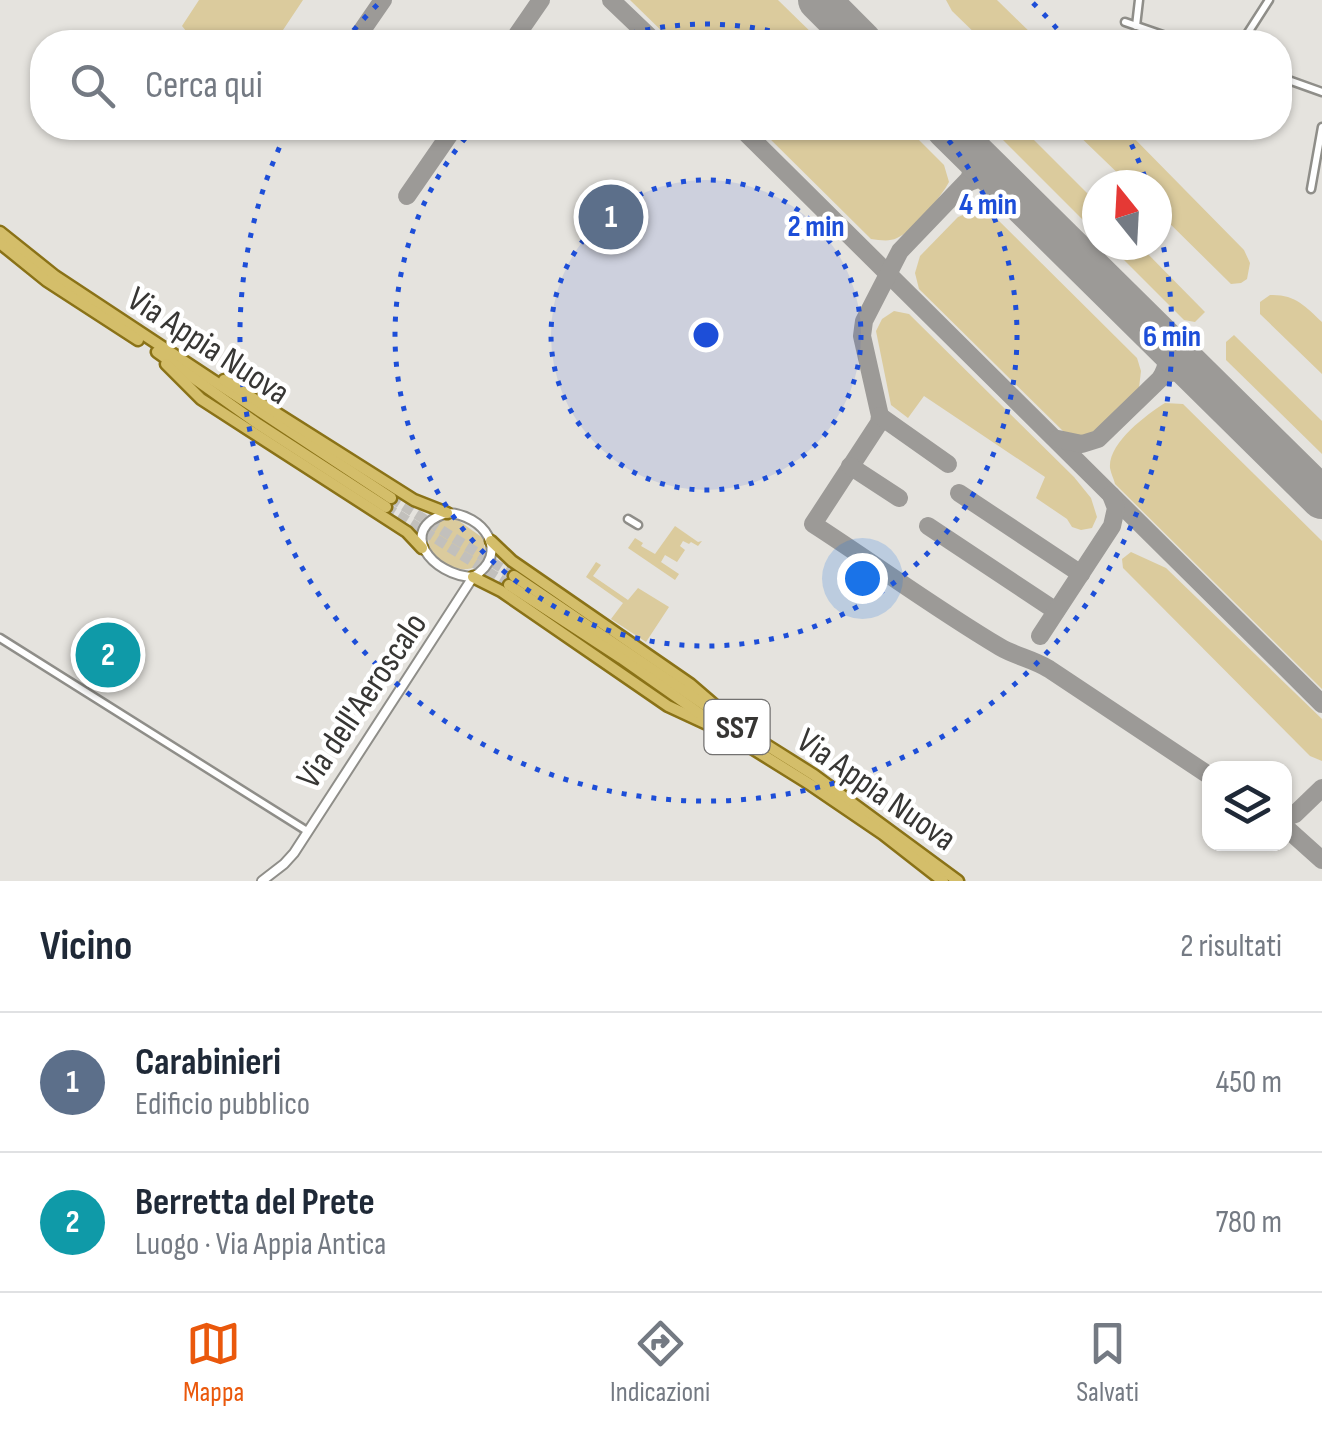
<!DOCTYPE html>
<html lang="it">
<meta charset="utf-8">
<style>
body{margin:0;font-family:"Sofia Sans Condensed",sans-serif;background:#f6f6f7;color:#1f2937}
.controls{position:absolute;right:30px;bottom:30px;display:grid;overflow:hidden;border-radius:20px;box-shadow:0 2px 8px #0004}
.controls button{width:90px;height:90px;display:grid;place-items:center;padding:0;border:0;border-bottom:2px solid #e0e1e3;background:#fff;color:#1f2937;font:50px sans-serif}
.compass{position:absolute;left:1082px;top:170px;width:90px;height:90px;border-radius:50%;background:#fff;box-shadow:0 2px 8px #0004;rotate:342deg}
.you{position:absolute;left:862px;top:578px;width:35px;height:35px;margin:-25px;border:8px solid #fff;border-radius:50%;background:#1a73e8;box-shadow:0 0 0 15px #1a73e833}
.badge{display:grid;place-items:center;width:65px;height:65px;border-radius:50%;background:#ea580c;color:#fff;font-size:32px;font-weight:700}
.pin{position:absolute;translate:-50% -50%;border:5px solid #fff;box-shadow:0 2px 10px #0006}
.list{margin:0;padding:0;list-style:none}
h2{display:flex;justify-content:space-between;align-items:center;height:130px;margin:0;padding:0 40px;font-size:42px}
h2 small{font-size:32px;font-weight:400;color:#747a83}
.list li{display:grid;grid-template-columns:65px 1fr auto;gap:30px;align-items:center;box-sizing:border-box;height:140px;padding:0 40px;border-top:2px solid #e0e1e3}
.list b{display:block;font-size:38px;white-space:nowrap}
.list p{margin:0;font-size:32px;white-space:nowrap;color:#747a83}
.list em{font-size:32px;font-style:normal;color:#747a83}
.icon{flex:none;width:55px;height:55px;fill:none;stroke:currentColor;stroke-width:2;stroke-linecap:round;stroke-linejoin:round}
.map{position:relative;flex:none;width:1322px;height:881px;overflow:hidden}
.search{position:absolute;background:#fff;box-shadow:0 2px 8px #0004;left:30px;right:30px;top:30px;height:110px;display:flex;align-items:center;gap:25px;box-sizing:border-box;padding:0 35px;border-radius:40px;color:#747a83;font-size:38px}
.sheet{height:410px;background:#fff}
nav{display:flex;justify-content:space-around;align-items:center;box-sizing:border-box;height:140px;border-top:2px solid #e0e1e3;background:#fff;font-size:28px;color:#747a83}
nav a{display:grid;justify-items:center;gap:5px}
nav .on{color:#ea580c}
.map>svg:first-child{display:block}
</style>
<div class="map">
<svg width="1322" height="881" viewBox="0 0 1322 881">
<rect width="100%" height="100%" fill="#e5e3de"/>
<g fill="#dbcb9d">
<path d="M199 0H303L275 42H242L237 39 233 42H195L182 26Z"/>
<path d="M630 0H778L821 42H673Z"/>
<path d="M946 0H997L1040 42H984L952 11Z"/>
<path d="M759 128H907L944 165 949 182C942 196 912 232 897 238 889 242 880 240 871 239Z"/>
<path d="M991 128H1022L1097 203V234Z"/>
<path d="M1071 128H1124L1244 250 1250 263 1247 279 1241 283 1231 284 1157 211V185H1130Z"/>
<path d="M973 211 992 214 1137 358 1141 371 1139 388 1101 429 1083 436 1066 434 919 289 915 273 920 256 958 217Z"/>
<path d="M1109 245H1139L1205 312 1195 322 1184 320Z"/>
<path d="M1270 295C1295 294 1305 306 1322 322V374L1260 314V302Z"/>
<path d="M894 311 909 314 1074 477 1091 498 1097 517 1092 528 1081 530 1072 527 1067 519 1036 498 1045 477 924 396 908 418 891 405 876 331 882 319Z"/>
<path d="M1234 335 1322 421V454L1226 360V342Z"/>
<path d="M1165 403 1183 404 1322 541V689L1115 484C1114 479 1111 474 1110 468 1108 443 1146 415 1165 403Z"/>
<path d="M445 518 459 521 483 538 486 556C465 594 397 540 445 518Z"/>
<path d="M675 526 698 542 702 541 698 546 691 542 689 544 683 541 680 546 685 550 677 562 665 555 661 562 679 574 675 580 628 548 635 538 643 543 641 546 655 554Z"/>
<path d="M1131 552 1166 568 1322 719V761L1310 756 1123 568 1122 559Z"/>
<path d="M596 562 601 565 593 576 628 600 638 588 669 607 646 642 611 619 623 603 586 577Z"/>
</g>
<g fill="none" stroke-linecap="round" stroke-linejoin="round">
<g stroke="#9c9a97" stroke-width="18">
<path d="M611 0 655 42"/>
<path d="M354 42 383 0"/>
<path d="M512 42 541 0"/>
<path d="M741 128 1322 704"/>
<path d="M962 142C971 154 975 165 969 179L900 251 864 321 862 336 880 416 879 423 813 524C875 564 936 609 1000 647 1015 656 1033 659 1049 669L1210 776"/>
<path d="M966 184C984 174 995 178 1010 190"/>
<path d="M407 196 454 128"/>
<path d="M1160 379C1173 368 1189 371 1202 380"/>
<path d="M880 416 948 464"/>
<path d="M1058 439 1082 444 1098 439 1160 379C1170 364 1168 352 1159 337"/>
<path d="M850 466 899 498"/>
<path d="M959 493 1081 574"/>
<path d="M928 526 1056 611"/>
<path d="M1040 636 1112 526 1116 508 1111 495"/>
<path d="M1284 818 1295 814 1322 788"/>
<path d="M1284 826 1322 860"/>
</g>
<g stroke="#9c9a97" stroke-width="42">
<path d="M819 0 861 42"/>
<path d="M947 128 1322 498"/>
</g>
<g stroke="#c2c0bc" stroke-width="10" stroke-dasharray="10 5" stroke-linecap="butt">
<path d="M391 498 514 576"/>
<path d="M386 507 509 585"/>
</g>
<defs>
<g id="minor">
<path d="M1125 22 1183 42"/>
<path d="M1136 26 1139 0"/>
<path d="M1242 42 1269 0"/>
<path d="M1280 77 1322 92"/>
<path d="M1311 189 1322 127"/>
<path d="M628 519 638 525"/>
<path d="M0 638 307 831"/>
</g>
<g id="tertiary">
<path d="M447 513C483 514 512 553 473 577 432 576 395 529 447 513Z"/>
<path d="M262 881 284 864 294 853 473 577"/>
</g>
<g id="primary">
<path d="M0 232 55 276 391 498"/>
<path d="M0 243 47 281 138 340"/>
<path d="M157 352 258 424 386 507"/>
<path d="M166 364 201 399 407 532 422 548"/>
<path d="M224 380 414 500 447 513"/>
<path d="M491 541 512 561 690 684 719 709"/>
<path d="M514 576 733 724 814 775 958 881"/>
<path d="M473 577 501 591 668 706 709 725"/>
<path d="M509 585 621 658 726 732 811 785 883 834 943 881"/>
</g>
</defs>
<use href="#minor" stroke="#8f8e89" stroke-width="11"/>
<use href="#tertiary" stroke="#8f8e89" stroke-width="12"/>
<use href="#primary" stroke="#8a7217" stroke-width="15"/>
<use href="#minor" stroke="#fff" stroke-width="6"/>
<use href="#tertiary" stroke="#fff" stroke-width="8"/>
<use href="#primary" stroke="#d4be6a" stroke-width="10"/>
</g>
<circle cx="706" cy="335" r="155" fill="#1d4ed8" fill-opacity=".12"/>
<g fill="none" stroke="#1d4ed8" stroke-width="5" stroke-dasharray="5 10">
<circle cx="706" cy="335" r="155"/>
<path d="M602 42A311 311 0 0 1 810 42M939 129A311 311 0 1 1 473 129"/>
<path d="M344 42A466 466 0 0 1 379 3M1033 3A466 466 0 0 1 1068 42M1125 131A466 466 0 0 1 1147 183M1157 218A466 466 0 1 1 287 131"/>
</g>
<g text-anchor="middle" stroke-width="9" stroke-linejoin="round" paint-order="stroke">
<rect fill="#fff" stroke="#737271" stroke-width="2.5" x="704.5" y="700" width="65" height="54" rx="8"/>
<g font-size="32" font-weight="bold" fill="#373634">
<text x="737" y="738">SS7</text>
</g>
<g font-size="35" fill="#373634" stroke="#fff">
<text transform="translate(209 345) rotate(33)" y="12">Via Appia Nuova</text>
<text transform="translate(361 700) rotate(-56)" y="12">Via dell'Aeroscalo</text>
<text transform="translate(877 789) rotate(35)" y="12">Via Appia Nuova</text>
</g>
</g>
<circle cx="706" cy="335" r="15" fill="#1d4ed8" stroke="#fff" stroke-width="5"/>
<g font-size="30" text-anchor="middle" font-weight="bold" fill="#1d4ed8" stroke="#fff" stroke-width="9" stroke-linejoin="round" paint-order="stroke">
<text x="988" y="214">4 min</text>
<text x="816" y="236">2 min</text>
<text x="1172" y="346">6 min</text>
</g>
</svg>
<div class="controls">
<button><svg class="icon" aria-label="layers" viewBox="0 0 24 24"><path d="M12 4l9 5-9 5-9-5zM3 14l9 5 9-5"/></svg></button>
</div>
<svg class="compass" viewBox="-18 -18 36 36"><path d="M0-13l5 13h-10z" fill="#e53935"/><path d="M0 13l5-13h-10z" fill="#747a83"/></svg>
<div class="you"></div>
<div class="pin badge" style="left:611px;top:217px;background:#5c6f8a">1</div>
<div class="pin badge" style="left:108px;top:655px;background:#0f9aa8">2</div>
<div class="search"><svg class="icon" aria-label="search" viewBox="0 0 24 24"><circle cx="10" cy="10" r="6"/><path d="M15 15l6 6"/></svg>Cerca qui</div>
</div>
<section class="sheet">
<h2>Vicino<small>2 risultati</small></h2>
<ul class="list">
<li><span class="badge" style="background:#5c6f8a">1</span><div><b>Carabinieri</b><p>Edificio pubblico</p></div><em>450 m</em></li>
<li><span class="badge" style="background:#0f9aa8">2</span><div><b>Berretta del Prete</b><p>Luogo · Via Appia Antica</p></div><em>780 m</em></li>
</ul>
</section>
<nav>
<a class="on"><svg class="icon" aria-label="map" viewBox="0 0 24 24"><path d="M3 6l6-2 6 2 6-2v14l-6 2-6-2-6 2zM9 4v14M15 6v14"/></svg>Mappa</a>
<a><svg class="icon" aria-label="directions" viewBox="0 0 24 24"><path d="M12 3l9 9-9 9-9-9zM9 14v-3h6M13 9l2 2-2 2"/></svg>Indicazioni</a>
<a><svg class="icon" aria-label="saved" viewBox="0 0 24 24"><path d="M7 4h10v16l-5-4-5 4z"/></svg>Salvati</a>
</nav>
